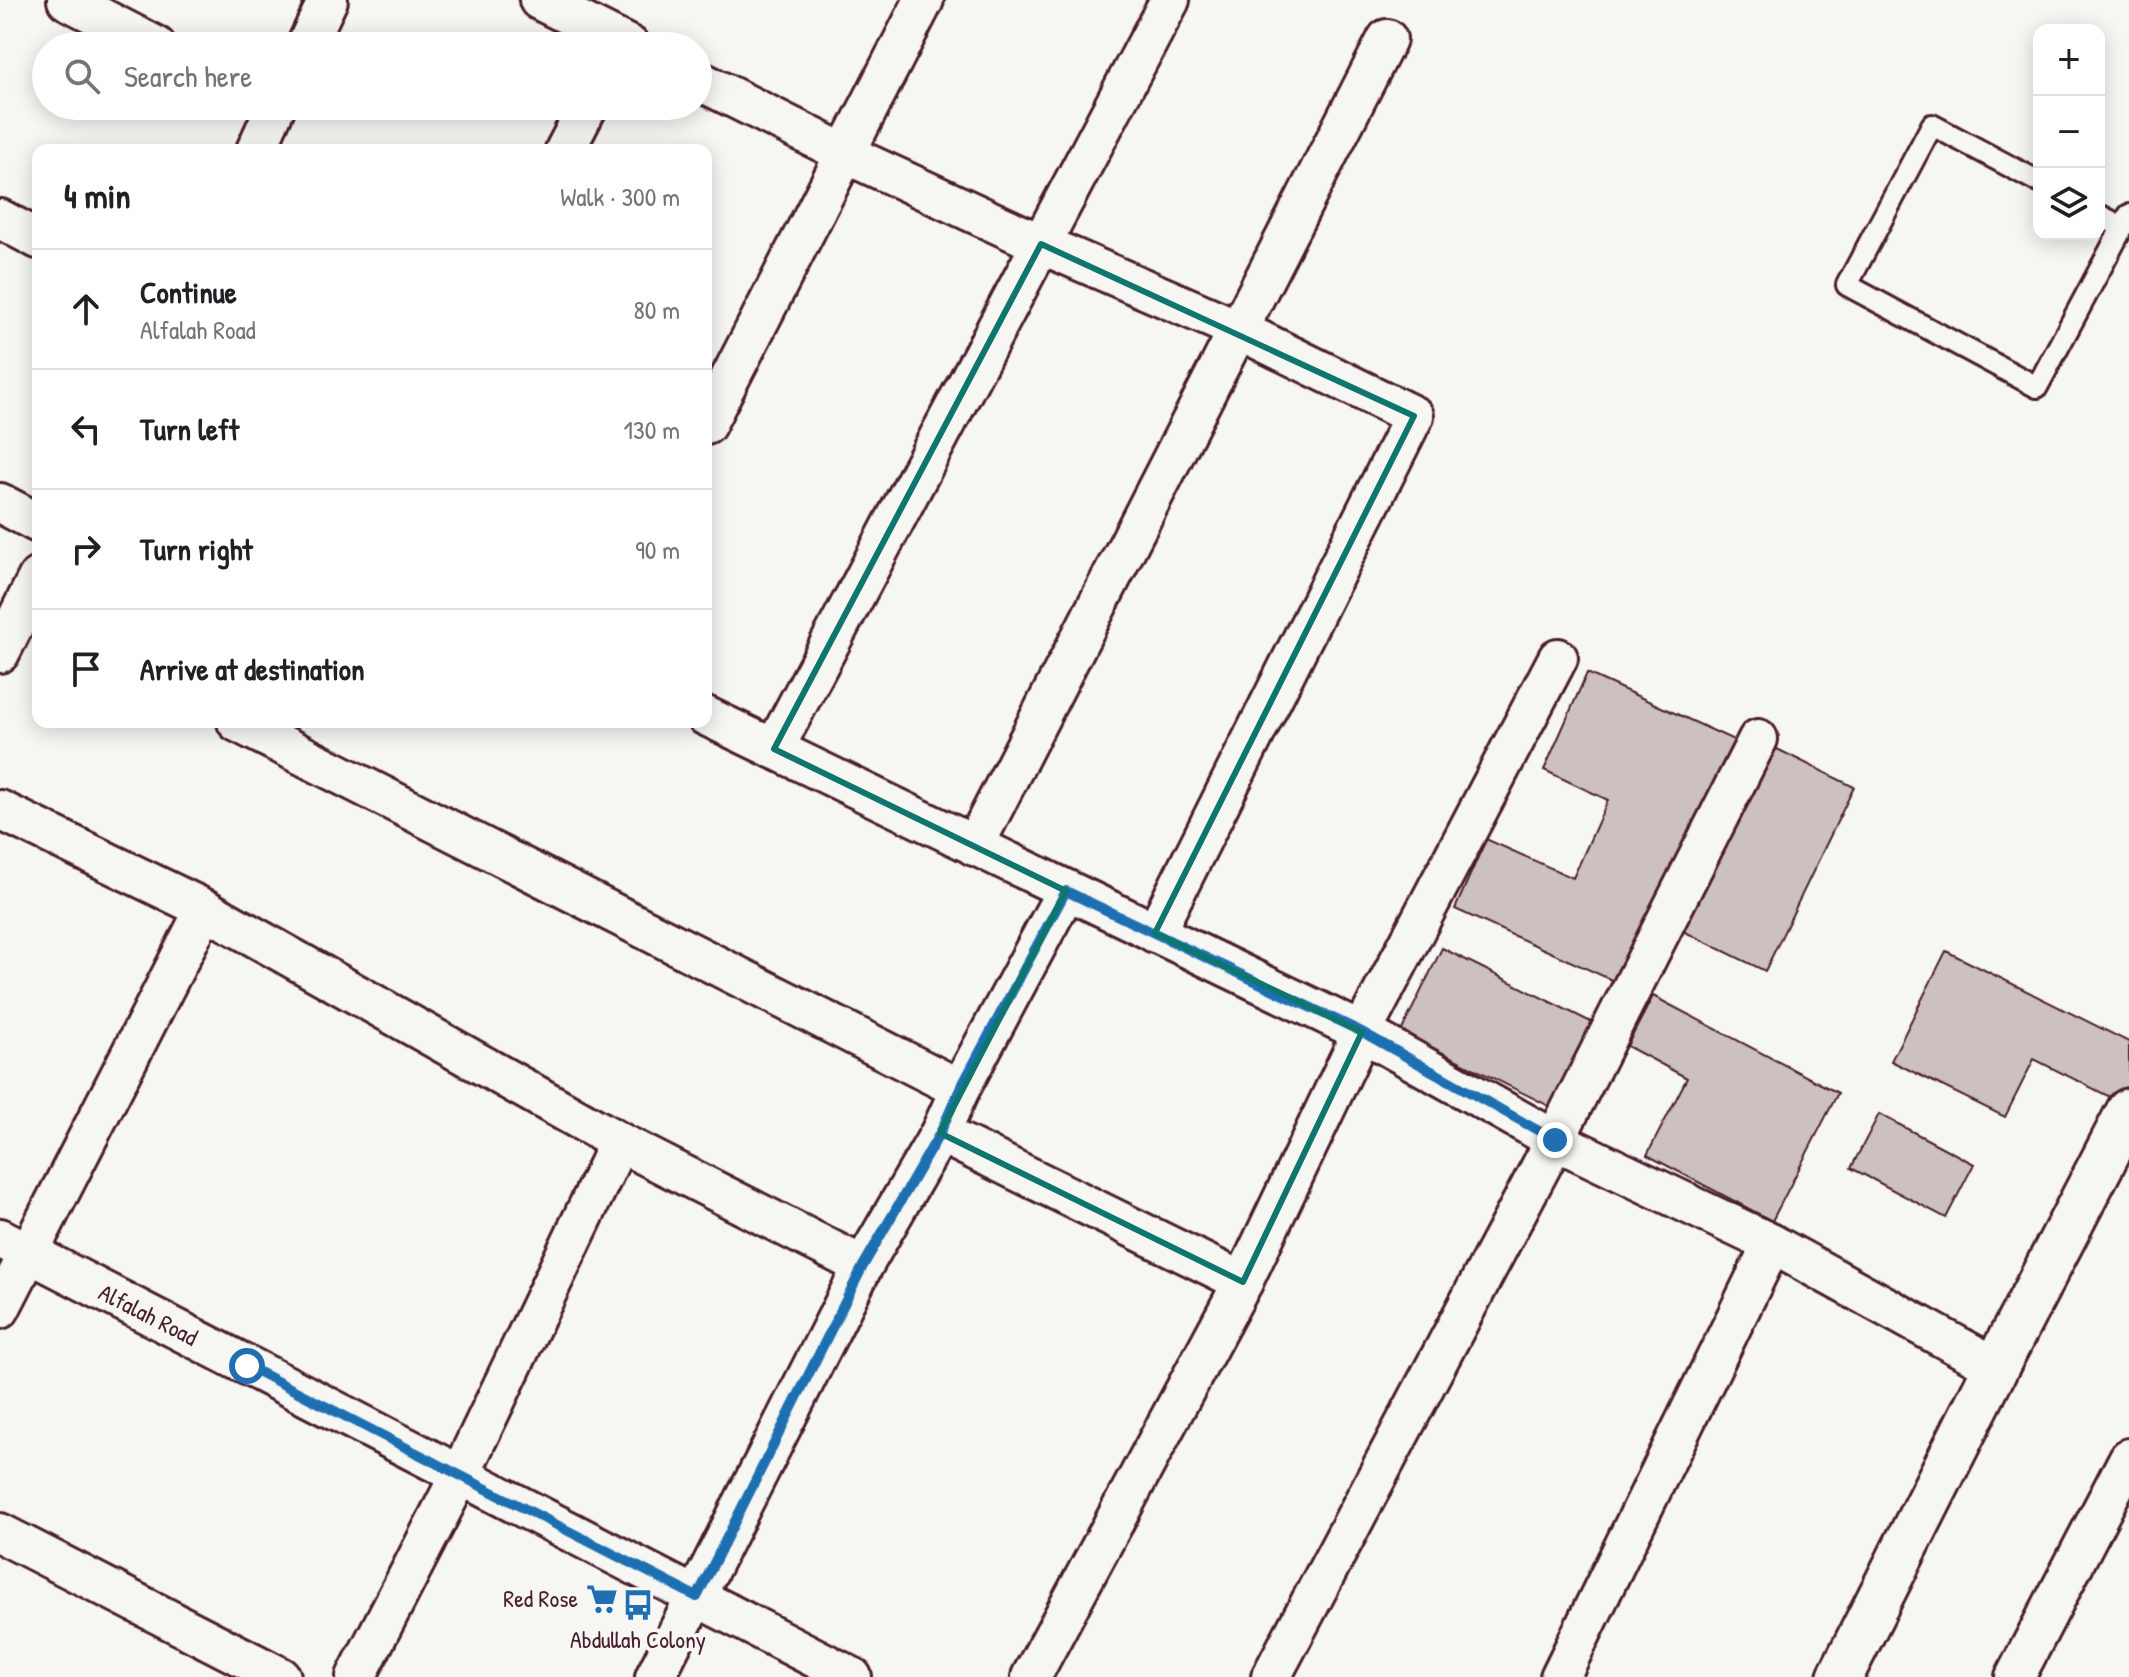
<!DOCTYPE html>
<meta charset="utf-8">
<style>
body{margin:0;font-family:"Patrick Hand",sans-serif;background:#f2f2f2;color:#202124}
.controls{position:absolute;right:24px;top:24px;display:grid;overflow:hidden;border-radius:16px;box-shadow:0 4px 20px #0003}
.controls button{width:72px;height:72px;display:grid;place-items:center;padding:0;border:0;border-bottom:2px solid #e0e0e0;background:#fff;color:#202124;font:40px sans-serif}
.stop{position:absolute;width:24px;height:24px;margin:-18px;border:6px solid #1f6fb2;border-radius:50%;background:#fff}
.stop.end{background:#1f6fb2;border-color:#fff;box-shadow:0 2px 8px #0008}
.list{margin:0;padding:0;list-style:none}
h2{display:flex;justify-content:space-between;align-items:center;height:104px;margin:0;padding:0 32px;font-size:34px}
h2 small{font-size:26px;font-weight:400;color:#757577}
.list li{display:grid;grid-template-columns:52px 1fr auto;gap:24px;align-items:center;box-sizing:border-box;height:120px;padding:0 32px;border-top:2px solid #e0e0e0}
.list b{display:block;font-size:30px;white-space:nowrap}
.list p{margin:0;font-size:26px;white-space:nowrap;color:#757577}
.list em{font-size:26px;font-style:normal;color:#757577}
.icon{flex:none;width:44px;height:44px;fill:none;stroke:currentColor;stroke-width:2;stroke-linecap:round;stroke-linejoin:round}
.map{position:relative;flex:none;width:2129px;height:1677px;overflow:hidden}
.search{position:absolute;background:#fff;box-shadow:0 4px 20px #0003;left:32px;top:32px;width:680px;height:88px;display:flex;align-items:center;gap:20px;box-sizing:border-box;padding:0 28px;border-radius:44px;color:#757577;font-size:30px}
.panel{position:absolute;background:#fff;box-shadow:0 4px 20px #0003;left:32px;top:144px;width:680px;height:584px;border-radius:16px}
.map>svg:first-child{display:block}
</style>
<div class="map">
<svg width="2129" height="1677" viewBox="0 0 2129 1677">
<rect width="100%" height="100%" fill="#f6f6f2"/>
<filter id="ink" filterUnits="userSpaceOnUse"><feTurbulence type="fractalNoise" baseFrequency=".0125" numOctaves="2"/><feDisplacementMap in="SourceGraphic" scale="16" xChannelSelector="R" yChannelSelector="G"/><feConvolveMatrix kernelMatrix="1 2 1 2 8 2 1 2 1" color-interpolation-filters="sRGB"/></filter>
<g filter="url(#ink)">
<g fill="#ccc1c0" stroke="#4a1f2b" stroke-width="2">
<path d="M1587 673 1736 741 1627 987 1455 909 1486 839 1573 878 1608 800 1544 770Z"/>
<path d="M1773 747 1854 787 1765 971 1683 931Z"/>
<path d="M1442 948 1595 1024 1553 1108 1401 1032Z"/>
<path d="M1946 951 2129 1042V1088L2122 1103 2034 1059 2005 1117 1891 1061Z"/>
<path d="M1653 996 1838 1093 1772 1221 1647 1155 1687 1078 1627 1046Z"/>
<path d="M1879 1114 1974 1164 1946 1218 1851 1168Z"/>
</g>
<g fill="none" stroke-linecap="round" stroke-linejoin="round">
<defs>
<g id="service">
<path d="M2039 182 1932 125 1847 285 2037 387 2129 215"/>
<path d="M2099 215 2122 227"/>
</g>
<g id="minor">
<path d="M67 0 156 46"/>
<path d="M539 0 630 46"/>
<path d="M306 46 328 0"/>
<path d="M698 80 846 154 1041 244 1237 329 1414 416 1155 933"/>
<path d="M256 150 276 106"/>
<path d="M565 150 588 106"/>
<path d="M0 219 38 239"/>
<path d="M706 425 924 0"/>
<path d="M0 503 38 523"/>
<path d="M0 653 38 577"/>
<path d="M706 716 1362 1032 1555 1140 1772 1244 1996 1367"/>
<path d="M237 722 960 1089"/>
<path d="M774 749 1170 0"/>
<path d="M0 810 205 909"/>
<path d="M974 846 1387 39"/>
<path d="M940 1133 1243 1282"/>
<path d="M619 1142 863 1266"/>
<path d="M0 1238 852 1677"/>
<path d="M0 1309 205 909 619 1142 460 1475 356 1677"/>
<path d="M0 1533 281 1677"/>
<path d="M655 1677 863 1266 940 1133 960 1089 1066 891"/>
<path d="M1031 1677 1243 1282 1362 1032 1558 658"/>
<path d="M1271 1677 1555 1140 1758 739"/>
<path d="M1560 1677 1772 1244"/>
<path d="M2015 1677 2129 1458"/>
</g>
<path id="tertiary" d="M1840 1677 1996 1367 2129 1111"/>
</defs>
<use href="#service" stroke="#4a1f2b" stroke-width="26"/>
<use href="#minor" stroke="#4a1f2b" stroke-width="44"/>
<use href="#tertiary" stroke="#4a1f2b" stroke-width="50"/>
<use href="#service" stroke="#f6f6f2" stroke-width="20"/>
<use href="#minor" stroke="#f6f6f2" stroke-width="38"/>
<use href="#tertiary" stroke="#f6f6f2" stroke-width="44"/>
</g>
</g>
<g fill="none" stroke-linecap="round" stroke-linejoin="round" filter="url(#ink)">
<path stroke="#1f6fb2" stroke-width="10" d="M247 1366 697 1597 863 1266 940 1133 960 1089 1066 891 1362 1032 1555 1140"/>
</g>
<path fill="none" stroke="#0f766e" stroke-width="6" stroke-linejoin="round" d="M1041 244 1414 416 1155 933 1362 1032 1243 1282 940 1133 1066 891 774 749Z"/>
<defs>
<symbol id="supermarket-bare" viewBox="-9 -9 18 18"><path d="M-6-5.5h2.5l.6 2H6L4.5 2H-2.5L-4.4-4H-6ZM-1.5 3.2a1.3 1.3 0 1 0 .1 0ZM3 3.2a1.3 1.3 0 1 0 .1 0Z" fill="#1f6fb2" stroke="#f6f6f2" stroke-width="2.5" paint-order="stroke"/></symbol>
<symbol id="bus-bare" viewBox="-9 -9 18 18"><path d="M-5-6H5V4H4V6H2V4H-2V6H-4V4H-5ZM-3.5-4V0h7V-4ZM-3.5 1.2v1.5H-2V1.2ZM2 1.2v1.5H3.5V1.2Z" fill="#1f6fb2" stroke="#f6f6f2" stroke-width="2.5" paint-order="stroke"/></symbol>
</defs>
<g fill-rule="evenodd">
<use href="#supermarket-bare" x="580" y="1577" width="44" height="44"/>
<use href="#bus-bare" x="616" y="1583" width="44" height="44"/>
</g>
<g text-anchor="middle" stroke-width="8" stroke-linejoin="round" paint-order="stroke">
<g font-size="24" fill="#4a1f2b" stroke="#f6f6f2">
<text transform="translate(148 1315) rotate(27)" y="8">Alfalah Road</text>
</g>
<g font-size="24" fill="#4a1f2b" stroke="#f6f6f2" text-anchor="end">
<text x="578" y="1607">Red Rose</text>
<text x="638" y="1648" text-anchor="middle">Abdullah Colony</text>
</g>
</g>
</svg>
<div class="controls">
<button>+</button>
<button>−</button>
<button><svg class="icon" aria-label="layers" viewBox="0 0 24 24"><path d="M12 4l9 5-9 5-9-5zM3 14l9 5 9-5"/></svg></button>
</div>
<div class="stop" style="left:247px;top:1366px"></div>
<div class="stop end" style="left:1555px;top:1140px"></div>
<div class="search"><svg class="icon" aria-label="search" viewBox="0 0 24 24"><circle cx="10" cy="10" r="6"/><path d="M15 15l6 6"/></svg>Search here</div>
<section class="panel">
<h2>4 min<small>Walk · 300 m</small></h2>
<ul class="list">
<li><svg class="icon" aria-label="ahead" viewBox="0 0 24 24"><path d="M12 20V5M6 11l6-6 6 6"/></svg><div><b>Continue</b><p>Alfalah Road</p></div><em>80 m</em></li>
<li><svg class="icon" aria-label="left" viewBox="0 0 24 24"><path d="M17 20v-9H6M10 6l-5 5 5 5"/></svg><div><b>Turn left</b></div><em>130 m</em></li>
<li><svg class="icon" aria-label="right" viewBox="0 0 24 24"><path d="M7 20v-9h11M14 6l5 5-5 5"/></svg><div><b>Turn right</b></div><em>90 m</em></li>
<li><svg class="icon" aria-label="arrive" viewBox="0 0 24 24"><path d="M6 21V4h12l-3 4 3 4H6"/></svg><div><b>Arrive at destination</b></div></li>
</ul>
</section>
</div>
